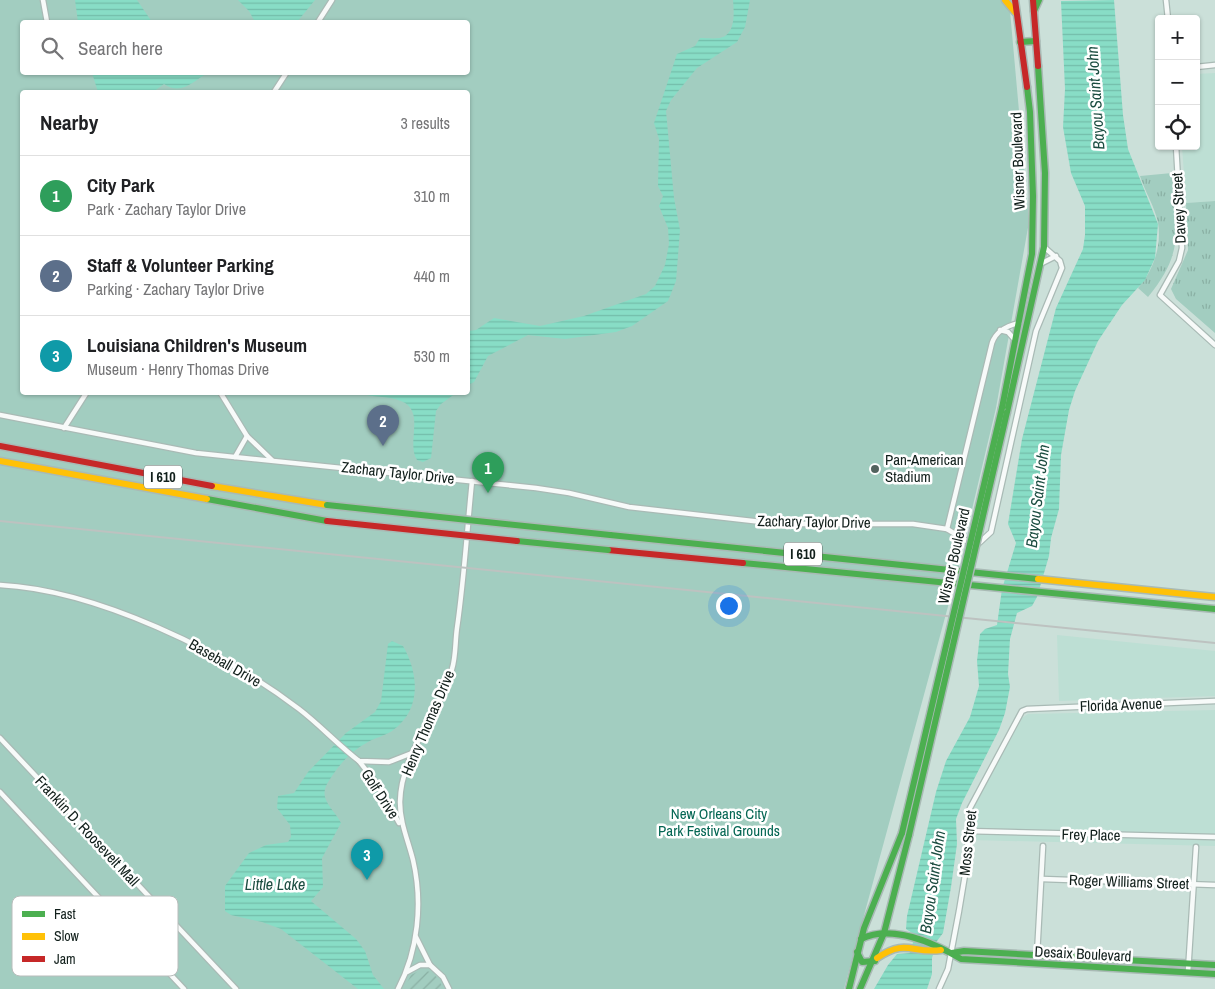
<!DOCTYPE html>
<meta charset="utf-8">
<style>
body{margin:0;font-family:"Archivo Narrow",sans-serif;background:#f6f6f6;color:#202124}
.controls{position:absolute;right:15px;top:15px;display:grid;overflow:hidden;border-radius:5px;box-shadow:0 1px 4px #0004}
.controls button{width:45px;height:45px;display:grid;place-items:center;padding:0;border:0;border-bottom:1px solid #e0e0e0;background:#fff;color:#202124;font:25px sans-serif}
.you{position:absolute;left:728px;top:605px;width:18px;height:18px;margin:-12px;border:4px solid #fff;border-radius:50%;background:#1a73e8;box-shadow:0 0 0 8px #1a73e833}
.badge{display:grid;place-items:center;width:32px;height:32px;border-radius:50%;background:#52635e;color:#fff;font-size:16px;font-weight:700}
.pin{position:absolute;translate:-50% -41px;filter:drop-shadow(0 1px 2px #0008)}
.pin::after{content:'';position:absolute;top:26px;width:18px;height:15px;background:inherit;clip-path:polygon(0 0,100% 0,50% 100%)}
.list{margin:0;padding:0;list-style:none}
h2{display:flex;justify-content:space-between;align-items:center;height:65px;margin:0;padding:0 20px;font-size:21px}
h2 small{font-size:16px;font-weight:400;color:#757577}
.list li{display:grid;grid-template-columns:32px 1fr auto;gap:15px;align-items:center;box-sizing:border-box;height:80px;padding:0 20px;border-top:1px solid #e0e0e0}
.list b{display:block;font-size:19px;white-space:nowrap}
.list p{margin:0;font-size:16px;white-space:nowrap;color:#757577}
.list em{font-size:16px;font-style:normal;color:#757577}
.icon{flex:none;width:28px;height:28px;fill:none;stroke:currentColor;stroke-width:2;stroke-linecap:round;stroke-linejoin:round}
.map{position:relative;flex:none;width:1215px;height:989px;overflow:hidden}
.search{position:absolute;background:#fff;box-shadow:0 1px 4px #0004;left:20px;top:20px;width:450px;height:55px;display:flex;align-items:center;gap:12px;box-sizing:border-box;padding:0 18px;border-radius:5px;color:#757577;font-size:19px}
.panel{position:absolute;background:#fff;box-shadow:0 1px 4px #0004;left:20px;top:90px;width:450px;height:305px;border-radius:5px}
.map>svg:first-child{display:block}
</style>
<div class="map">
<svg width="1215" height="989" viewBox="0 0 1215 989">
<defs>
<pattern id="grass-tufts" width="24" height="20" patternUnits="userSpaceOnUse" patternTransform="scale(1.25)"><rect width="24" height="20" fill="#a2cdc0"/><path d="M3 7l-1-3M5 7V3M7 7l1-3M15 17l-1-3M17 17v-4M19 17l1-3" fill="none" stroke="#8ab0a4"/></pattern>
<pattern id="garden-furrows" width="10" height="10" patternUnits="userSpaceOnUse" patternTransform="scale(1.25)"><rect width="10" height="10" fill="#a2cdc0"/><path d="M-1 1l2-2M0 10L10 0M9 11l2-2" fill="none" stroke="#8ab0a4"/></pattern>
<pattern id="water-rules" width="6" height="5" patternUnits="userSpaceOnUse" patternTransform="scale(1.25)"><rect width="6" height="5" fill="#88ddc6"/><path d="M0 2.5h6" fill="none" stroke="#74bdaa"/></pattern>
</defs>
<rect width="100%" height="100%" fill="#cbe0d9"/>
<g fill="#bddfd4">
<path d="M1215 73V201L1186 203 1182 146H1196V74Z"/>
<path d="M1057 635 1215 651V696L1059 701Z"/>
<path d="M1215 710V846L971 840V818L975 804 1022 718 1028 714Z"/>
</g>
<g fill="url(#grass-tufts)">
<path d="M1172 173C1176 228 1186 251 1148 297L1138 288C1153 271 1162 246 1158 223 1155 207 1145 192 1140 176Z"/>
<path d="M1215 201V333L1176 299 1171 289 1188 250 1186 203Z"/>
</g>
<path fill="#a2cdc0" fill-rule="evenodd" d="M0 0H1009L1029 222 996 408 956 577 844 989H0ZM22 22H468V72H22ZM22 92H468V392H22Z"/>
<path fill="url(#garden-furrows)" d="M421 970C434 971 439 978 443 989H404L411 975Z"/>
<g fill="url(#water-rules)">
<path d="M75 0H137L152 22H78Z"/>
<path d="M238 0H315L297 22H255L249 11Z"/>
<path d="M733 0H750L745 27 737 42 697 68 671 100 666 111 674 198 680 230 676 281 668 301 632 326 616 332 565 339 528 335 488 356 474 382 468 385V331L476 330 494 318 540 326 584 316 646 294 655 286 665 265 669 244 668 228 659 206 663 196 658 186 659 139 654 123 677 54 695 46 700 38C706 38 713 39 720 38 736 35 734 12 733 0Z"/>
<path d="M1114 0 1123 115 1128 149 1158 224 1155 258 1145 280 1122 305 1098 341 1075 391 1069 410 1061 455 1059 509 1051 538 1049 556 1037 597 1032 606 1017 613 1010 639 1008 674 1010 687 1005 713 999 730 962 803 956 819 957 844 951 887 943 933 937 941 932 958V974L927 989H874L888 965 897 954 910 953 915 935 906 929 907 916 936 792 946 761 970 717 979 686 977 661 980 634 985 629 997 625 1002 589 1016 543 1008 524 1022 439 1056 308 1083 249 1085 235V206L1071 173 1063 127 1065 89 1061 1Z"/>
<path d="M92 73V72L208 73C195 79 182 97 164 84L153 92H98Z"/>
<path d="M359 393H456L441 404 436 411 431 458 423 462 417 460C406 442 426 411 401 401 387 395 372 398 359 393Z"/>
<path d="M392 641 403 646C419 674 422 710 392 731 384 736 375 738 368 742 353 750 341 762 332 776 328 782 323 789 325 797 327 806 337 814 341 823L322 858 323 887 311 901 356 939 365 951 373 975 384 989H358L281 929 262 922 231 915 225 911V886L249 853 266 845 288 842 291 837 290 825 277 808 278 796 294 793 308 772 346 733 375 712 381 701 388 644Z"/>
</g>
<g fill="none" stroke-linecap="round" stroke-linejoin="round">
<defs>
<g id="street">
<path d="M43 0 47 22"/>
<path d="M1166 0 1168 19"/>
<path d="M318 22 332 0"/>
<path d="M1196 67 1215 65"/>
<path d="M274 92 287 72"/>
<path d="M1176 146 1182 248 1179 261 1160 295 1215 345"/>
<path d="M1042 263 1056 256"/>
<path d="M1000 330 1008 332 1015 340"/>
<path d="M220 392 247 436 272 460"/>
<path d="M0 415 196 453 536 488 569 493 629 507 779 524H913L947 529 970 543 978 544 991 532 1036 331 1062 268 1060 261 1044 247"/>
<path d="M64 428 87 392"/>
<path d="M235 457 247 436"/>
<path d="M947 529 992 343C996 331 1006 326 1019 323"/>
<path d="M0 585C96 590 223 651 299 709 320 725 338 745 359 761L389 762 412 753"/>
<path d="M0 738 236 989"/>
<path d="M359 761 379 787 399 823"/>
<path d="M0 792 184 989"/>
<path d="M967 831 1215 837"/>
<path d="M1042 879 1215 885"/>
<path d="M416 937 430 965 443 977 449 989"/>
<path d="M1037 955 1043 846"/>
<path d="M407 972 420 965H430"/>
<path d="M1188 972 1196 847"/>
<path d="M398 989C418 951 423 903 413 860 408 840 400 823 400 802 401 753 439 715 452 669 456 656 455 642 457 628 464 580 467 530 472 481"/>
<path d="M939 989 948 969 959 911 966 869 970 808 1022 711 1027 709 1215 701"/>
</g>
<g id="fast">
<path d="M1034 11 1039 0"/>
<path d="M1020 42 1036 41"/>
<path d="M1002 408 1032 254 1033 196 1030 112 1027 87"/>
<path d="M1007 412 1044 247 1045 173 1038 66"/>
<path d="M207 499 327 521"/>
<path d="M610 535 1038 579"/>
<path d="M743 563 1215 609"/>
<path d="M861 939C892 924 934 943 961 959L1215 974"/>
<path d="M857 952 862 962 875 961"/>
<path d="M952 953 964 951 1215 965"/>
<path d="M849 989 864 928 902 833"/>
<path d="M860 989 884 933 909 835"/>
</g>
<g id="slow">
<path d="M1005 0 1015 12"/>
<path d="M0 461 207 499"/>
<path d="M212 486 327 505"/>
<path d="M1038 579 1215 597"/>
<path d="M877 958C907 938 911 954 941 950"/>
</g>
<g id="jam">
<path d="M1015 0 1027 87"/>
<path d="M1033 0 1038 66"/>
<path d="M0 446 212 486"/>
<path d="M608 550 743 563"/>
</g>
</defs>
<use href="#street" stroke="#a9bab5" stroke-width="7"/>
<use href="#fast" stroke="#a9bab5" stroke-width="9"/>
<use href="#slow" stroke="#a9bab5" stroke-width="9"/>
<use href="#jam" stroke="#a9bab5" stroke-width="9"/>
<use href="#street" stroke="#f7faf9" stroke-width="4.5"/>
<use href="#fast" stroke="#4caf50" stroke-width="6"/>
<use href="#slow" stroke="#ffc107" stroke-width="6"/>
<use href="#jam" stroke="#c62828" stroke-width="6"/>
<path stroke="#bdc2c0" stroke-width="2" d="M0 521 1215 643"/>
<defs>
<g id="fast-bridge">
<path d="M327 505 610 535"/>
<path d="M517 541 608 550"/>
<path d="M902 833 1002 408"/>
<path d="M909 835 1007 412"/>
</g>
<path id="jam-bridge" d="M327 521 517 541"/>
</defs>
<use href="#fast-bridge" stroke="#a9bab5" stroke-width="9" stroke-linecap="butt"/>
<use href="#jam-bridge" stroke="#a9bab5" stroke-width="9" stroke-linecap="butt"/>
<use href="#fast-bridge" stroke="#4caf50" stroke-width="6"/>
<use href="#jam-bridge" stroke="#c62828" stroke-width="6"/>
</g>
<circle fill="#52635e" stroke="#fff" stroke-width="2" cx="875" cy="469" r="5"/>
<g text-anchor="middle" stroke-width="5" stroke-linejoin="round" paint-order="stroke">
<g fill="#fff" stroke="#58625f" stroke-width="1">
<rect x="144" y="465.5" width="38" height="23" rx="4"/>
<rect x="784" y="542.5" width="38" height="23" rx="4"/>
</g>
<g font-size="14" font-weight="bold" fill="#111f1b">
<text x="163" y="482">I 610</text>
<text x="803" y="559">I 610</text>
</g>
<g font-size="15" fill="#111f1b" stroke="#fff">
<text transform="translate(1018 161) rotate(-92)" y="5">Wisner Boulevard</text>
<text transform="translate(1179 208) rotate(-93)" y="5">Davey Street</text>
<text transform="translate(398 473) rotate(6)" y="5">Zachary Taylor Drive</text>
<text transform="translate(814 522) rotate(1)" y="5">Zachary Taylor Drive</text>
<text transform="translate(954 556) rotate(-77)" y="5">Wisner Boulevard</text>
<text transform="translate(225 663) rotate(30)" y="5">Baseball Drive</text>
<text transform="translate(1121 705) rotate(-2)" y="5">Florida Avenue</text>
<text transform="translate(428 723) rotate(-67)" y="5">Henry Thomas Drive</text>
<text transform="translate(380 794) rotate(57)" y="5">Golf Drive</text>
<text transform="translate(87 831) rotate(47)" y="5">Franklin D. Roosevelt Mall</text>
<text transform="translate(1091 835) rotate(1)" y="5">Frey Place</text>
<text transform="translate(968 843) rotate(-84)" y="5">Moss Street</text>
<text transform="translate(1129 882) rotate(2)" y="5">Roger Williams Street</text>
<text transform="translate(1083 954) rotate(3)" y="5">Desaix Boulevard</text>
</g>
<g font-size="15" fill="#111f1b" stroke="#fff" text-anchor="start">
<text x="885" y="465">Pan-American<tspan x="885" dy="17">Stadium</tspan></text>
</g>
<g font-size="15" fill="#046653" stroke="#fff">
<text x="719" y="819">New Orleans City<tspan x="719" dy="17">Park Festival Grounds</tspan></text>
</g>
<g font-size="16" font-style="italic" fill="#1c4d41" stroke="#fff">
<text transform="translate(1095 98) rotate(-94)" y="6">Bayou Saint John</text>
<text transform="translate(1037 496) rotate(-83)" y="6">Bayou Saint John</text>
<text transform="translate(932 882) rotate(-82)" y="6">Bayou Saint John</text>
<text x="275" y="890">Little Lake</text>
</g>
</g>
<rect x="12" y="896" width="166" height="80" rx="8" fill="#fff" stroke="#b8bcbb" stroke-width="1"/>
<rect x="22" y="911" width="23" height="6" fill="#4caf50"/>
<rect x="22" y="933" width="23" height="7" fill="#ffc107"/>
<rect x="22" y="956" width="23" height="6" fill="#c62828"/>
<g font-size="14" fill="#111f1b">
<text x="54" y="919">Fast</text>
<text x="54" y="941">Slow</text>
<text x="54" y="964">Jam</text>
</g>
</svg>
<div class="controls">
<button>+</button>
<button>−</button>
<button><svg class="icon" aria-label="locate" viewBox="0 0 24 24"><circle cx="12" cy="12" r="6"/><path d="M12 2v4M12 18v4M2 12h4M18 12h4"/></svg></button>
</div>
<div class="you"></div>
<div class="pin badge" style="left:488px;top:493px;background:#2e9e5b">1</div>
<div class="pin badge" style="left:383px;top:446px;background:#5c6f8a">2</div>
<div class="pin badge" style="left:367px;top:880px;background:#0f9aa8">3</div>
<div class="search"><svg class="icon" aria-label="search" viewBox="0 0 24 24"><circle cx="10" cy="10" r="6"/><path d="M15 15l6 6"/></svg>Search here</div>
<section class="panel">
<h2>Nearby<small>3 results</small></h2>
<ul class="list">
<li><span class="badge" style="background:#2e9e5b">1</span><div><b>City Park</b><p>Park · Zachary Taylor Drive</p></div><em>310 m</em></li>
<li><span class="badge" style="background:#5c6f8a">2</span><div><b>Staff &amp; Volunteer Parking</b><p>Parking · Zachary Taylor Drive</p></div><em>440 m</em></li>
<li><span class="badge" style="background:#0f9aa8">3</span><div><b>Louisiana Children's Museum</b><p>Museum · Henry Thomas Drive</p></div><em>530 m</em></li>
</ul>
</section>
</div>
